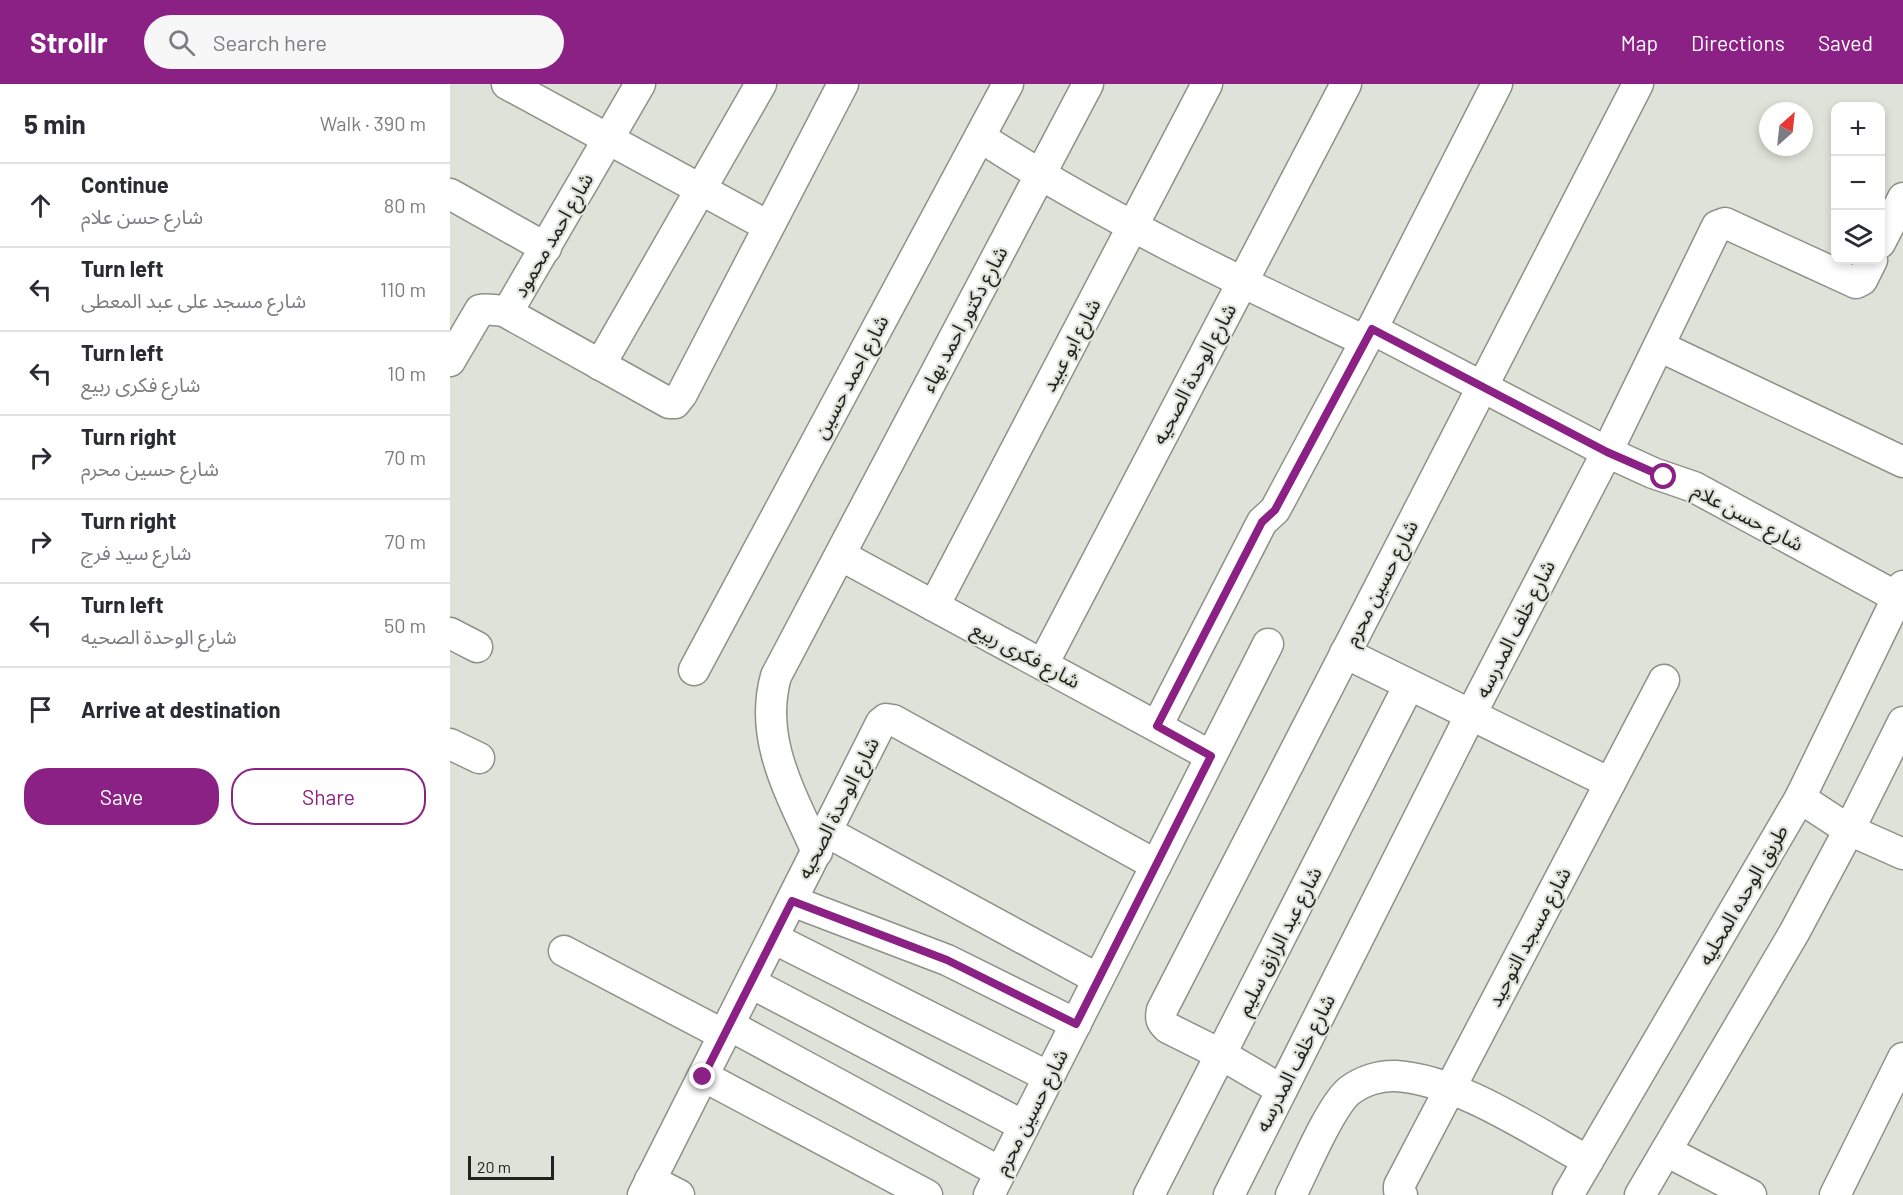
<!DOCTYPE html>
<meta charset="utf-8">
<style>
body{margin:0;font-family:Barlow,"Noto Sans Arabic",sans-serif;background:#f7f7f7;color:#2b2b33}
.controls{position:absolute;right:18px;top:18px;display:grid;overflow:hidden;border-radius:12px;box-shadow:0 3px 9px #0003}
.controls button{width:54px;height:54px;display:grid;place-items:center;padding:0;border:0;border-bottom:2px solid #e1e1e2;background:#fff;color:#2b2b33;font:30px sans-serif}
.compass{position:absolute;left:1309px;top:18px;width:54px;height:54px;border-radius:50%;background:#fff;box-shadow:0 3px 9px #0003;rotate:27deg}
.scale{position:absolute;left:18px;bottom:15px;width:86px;box-sizing:border-box;padding-left:6px;border:3px solid #222320;border-top:0;font-size:16px;line-height:21px;white-space:nowrap;color:#222320;-webkit-text-stroke:4px #dfe2d8;paint-order:stroke}
.stop{position:absolute;width:18px;height:18px;margin:-14px;border:4px solid #8b2185;border-radius:50%;background:#fff}
.stop.end{background:#8b2185;border-color:#fff;box-shadow:0 2px 6px #0008}
.list{margin:0;padding:0;list-style:none}
h2{display:flex;justify-content:space-between;align-items:center;height:78px;margin:0;padding:0 24px;font-size:26px}
h2 small{font-size:20px;font-weight:400;color:#7c7c81}
.list li{display:grid;grid-template-columns:39px 1fr auto;gap:18px;align-items:center;box-sizing:border-box;height:84px;padding:0 24px;border-top:2px solid #e1e1e2}
.list b{display:block;font-size:22px;white-space:nowrap}
.list p{margin:0;font-size:20px;white-space:nowrap;color:#7c7c81}
.list em{font-size:20px;font-style:normal;color:#7c7c81}
.actions{display:flex;gap:12px;padding:18px 24px}
.actions a{flex:1;padding:14px 0;border:2px solid #8b2185;border-radius:24px;text-align:center;font-size:21px;color:#8b2185}
.actions .main{background:#8b2185;color:#fff}
.icon{flex:none;width:33px;height:33px;fill:none;stroke:currentColor;stroke-width:2;stroke-linecap:round;stroke-linejoin:round}
.map{position:relative;flex:none;width:1453px;height:1111px;overflow:hidden}
header{display:flex;align-items:center;gap:36px;box-sizing:border-box;height:84px;padding:0 30px;background:#8b2185;color:#fff}
header strong{font-size:28px}
nav{display:flex;gap:33px;margin-inline-start:auto;font-size:21px}
.search{width:420px;height:54px;background:#f7f7f7;display:flex;align-items:center;gap:15px;box-sizing:border-box;padding:0 21px;border-radius:33px;color:#7c7c81;font-size:22px}
main{display:flex}
aside{flex:1;background:#fff}
.map>svg:first-child{display:block}
</style>
<header>
<strong>Strollr</strong>
<div class="search"><svg class="icon" aria-label="search" viewBox="0 0 24 24"><circle cx="10" cy="10" r="6"/><path d="M15 15l6 6"/></svg>Search here</div>
<nav><a>Map</a><a>Directions</a><a>Saved</a></nav>
</header>
<main>
<aside>
<h2>5 min<small>Walk · 390 m</small></h2>
<ul class="list">
<li><svg class="icon" aria-label="ahead" viewBox="0 0 24 24"><path d="M12 20V5M6 11l6-6 6 6"/></svg><div><b>Continue</b><p>شارع حسن علام</p></div><em>80 m</em></li>
<li><svg class="icon" aria-label="left" viewBox="0 0 24 24"><path d="M17 20v-9H6M10 6l-5 5 5 5"/></svg><div><b>Turn left</b><p>شارع مسجد على عبد المعطى</p></div><em>110 m</em></li>
<li><svg class="icon" aria-label="left" viewBox="0 0 24 24"><path d="M17 20v-9H6M10 6l-5 5 5 5"/></svg><div><b>Turn left</b><p>شارع فكرى ربيع</p></div><em>10 m</em></li>
<li><svg class="icon" aria-label="right" viewBox="0 0 24 24"><path d="M7 20v-9h11M14 6l5 5-5 5"/></svg><div><b>Turn right</b><p>شارع حسين محرم</p></div><em>70 m</em></li>
<li><svg class="icon" aria-label="right" viewBox="0 0 24 24"><path d="M7 20v-9h11M14 6l5 5-5 5"/></svg><div><b>Turn right</b><p>شارع سيد فرج</p></div><em>70 m</em></li>
<li><svg class="icon" aria-label="left" viewBox="0 0 24 24"><path d="M17 20v-9H6M10 6l-5 5 5 5"/></svg><div><b>Turn left</b><p>شارع الوحدة الصحيه</p></div><em>50 m</em></li>
<li><svg class="icon" aria-label="arrive" viewBox="0 0 24 24"><path d="M6 21V4h12l-3 4 3 4H6"/></svg><div><b>Arrive at destination</b></div></li>
</ul>
<div class="actions"><a class="main">Save</a><a>Share</a></div>
</aside>
<div class="map">
<svg width="1453" height="1111" viewBox="0 0 1453 1111">
<rect width="100%" height="100%" fill="#dfe2d8"/>
<g fill="none" stroke-linecap="round" stroke-linejoin="round">
<defs>
<g id="minor">
<path d="M57 0 318 142"/>
<path d="M530 53C652 132 784 195 915 257"/>
<path d="M0 110 96 164"/>
<path d="M1430 159 1453 114"/>
<path d="M54 227 219 319H225L232 310 393 0"/>
<path d="M922 245 1157 368 1203 389 1244 403 1447 513"/>
<path d="M1209 262 1453 378"/>
<path d="M0 277 30 226C41 223 52 231 61 222L190 0"/>
<path d="M150 281 311 0"/>
<path d="M390 471 761 672"/>
<path d="M484 522 757 0"/>
<path d="M0 549 27 563"/>
<path d="M895 569 1160 699"/>
<path d="M593 580 896 0"/>
<path d="M244 586 558 0"/>
<path d="M707 642 812 438 825 426 922 245 1047 0"/>
<path d="M0 660 29 674"/>
<path d="M1350 714 1399 746 1453 770"/>
<path d="M377 748 648 895"/>
<path d="M367 768C342 711 308 656 326 592L638 0"/>
<path d="M342 817 497 876 626 940"/>
<path d="M323 854 599 993"/>
<path d="M114 867 274 951"/>
<path d="M301 899 574 1042"/>
<path d="M279 941 550 1088"/>
<path d="M253 992 477 1111"/>
<path d="M832 1006 772 971 718 944C711 938 710 935 712 926L1188 0"/>
<path d="M1216 1067 1301 1111"/>
<path d="M200 1096 229 1111"/>
<path d="M193 1111 431 639 436 635 443 636 706 781"/>
<path d="M539 1111 818 560"/>
<path d="M699 1111 959 601"/>
<path d="M779 1111 1020 632 1157 368 1267 142 1275 139 1406 199 1412 196 1422 176"/>
<path d="M841 1111C854 1086 880 1023 899 1007 912 997 930 991 946 992 1009 996 1083 1047 1138 1077"/>
<path d="M952 1111 949 1106V1102L1214 596"/>
<path d="M1118 1111 1350 714 1453 502"/>
<path d="M1190 1111 1344 849 1399 746 1453 638"/>
<path d="M1385 1111 1453 974"/>
</g>
</defs>
<use href="#minor" stroke="#8e9188" stroke-width="33"/>
<use href="#minor" stroke="#fff" stroke-width="30"/>
</g>
<g fill="none" stroke-linecap="round" stroke-linejoin="round">
<path stroke="#8b2185" stroke-width="8" d="M253 993 342 817 497 876 626 940 761 672 707 642 812 438 825 426 922 245 1157 368 1214 393"/>
</g>
<g text-anchor="middle" stroke-width="4.5" stroke-linejoin="round" paint-order="stroke">
<g font-size="20" fill="#222320" stroke="#dfe2d8">
<text transform="translate(103 151) rotate(-60)" y="7">شارع احمد محمود</text>
<text transform="translate(514 235) rotate(-62)" y="7">شارع دكتور احمد بهاء</text>
<text transform="translate(621 261) rotate(-62)" y="7">شارع ابو عبيد</text>
<text transform="translate(744 290) rotate(-62)" y="7">شارع الوحدة الصحيه</text>
<text transform="translate(401 293) rotate(-62)" y="7">شارع احمد حسين</text>
<text transform="translate(1298 433) rotate(28)" y="7">شارع حسن علام</text>
<text transform="translate(931 499) rotate(-63)" y="7">شارع حسين محرم</text>
<text transform="translate(1065 545) rotate(-63)" y="7">شارع خلف المدرسه</text>
<text transform="translate(576 571) rotate(28)" y="7">شارع فكرى ربيع</text>
<text transform="translate(388 724) rotate(-63)" y="7">شارع الوحدة الصحيه</text>
<text transform="translate(1293 811) rotate(-60)" y="7">طريق الوحده المحليه</text>
<text transform="translate(1079 853) rotate(-62)" y="7">شارع مسجد التوحيد</text>
<text transform="translate(829 857) rotate(-63)" y="7">شارع عبد الرازق سليم</text>
<text transform="translate(845 979) rotate(-63)" y="7">شارع خلف المدرسه</text>
<text transform="translate(581 1028) rotate(-63)" y="7">شارع حسين محرم</text>
</g>
</g>
</svg>
<div class="controls">
<button>+</button>
<button>−</button>
<button><svg class="icon" aria-label="layers" viewBox="0 0 24 24"><path d="M12 4l9 5-9 5-9-5zM3 14l9 5 9-5"/></svg></button>
</div>
<svg class="compass" viewBox="-18 -18 36 36"><path d="M0-13l5 13h-10z" fill="#e53935"/><path d="M0 13l5-13h-10z" fill="#7c7c81"/></svg>
<div class="scale">20 m</div>
<div class="stop" style="left:1214px;top:393px"></div>
<div class="stop end" style="left:253px;top:993px"></div>
</div>
</main>
